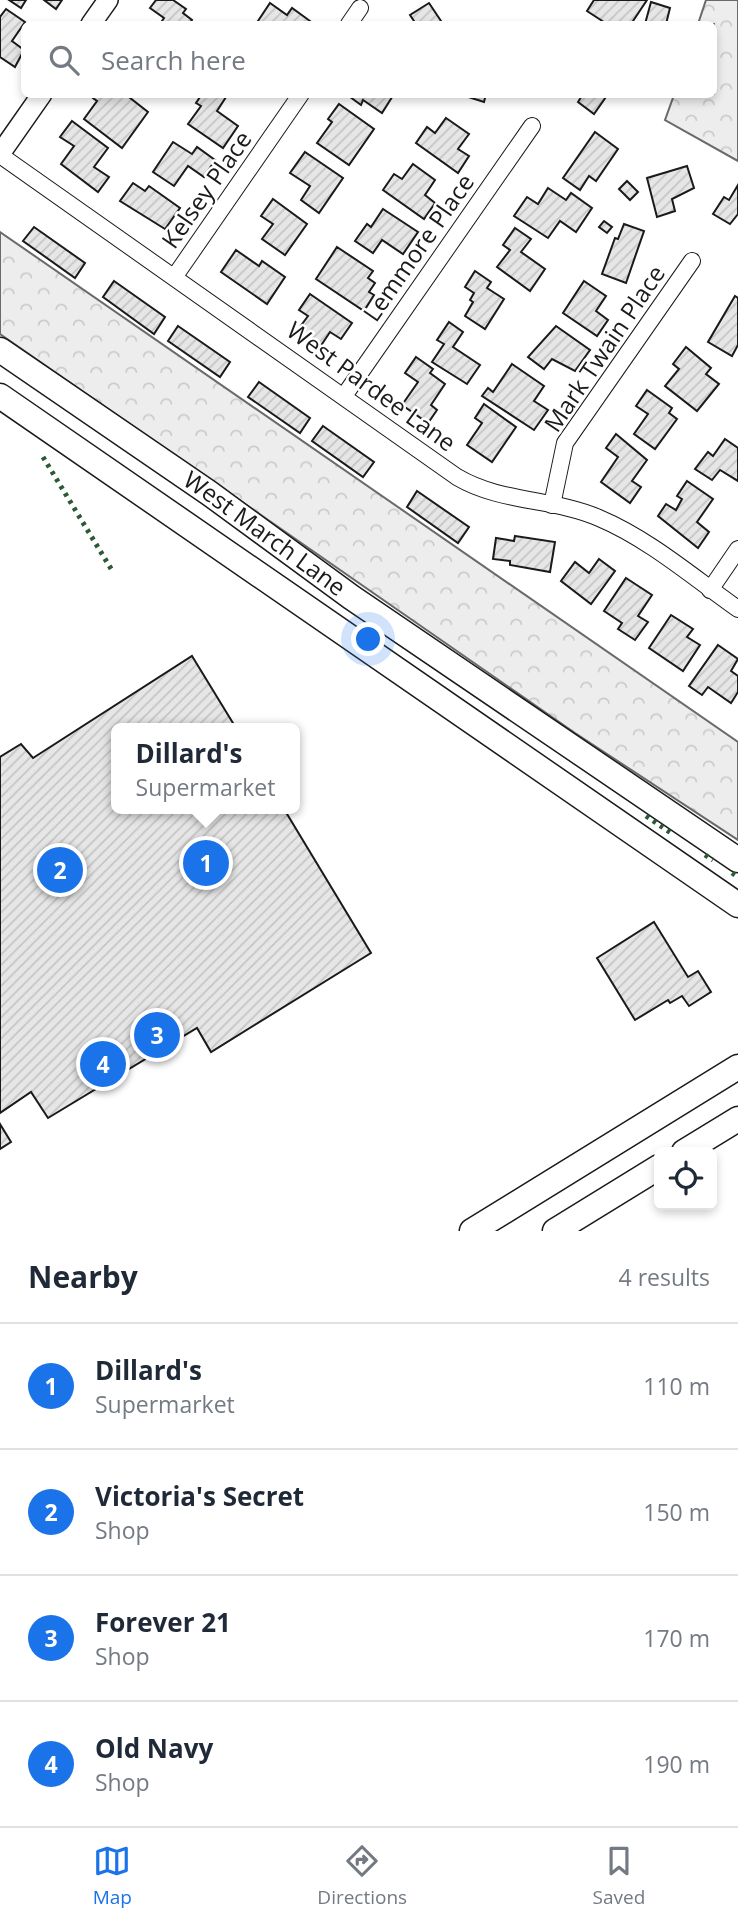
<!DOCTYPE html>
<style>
body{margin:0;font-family:"Open Sans",sans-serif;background:#f6f6f7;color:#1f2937}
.controls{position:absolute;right:21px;bottom:21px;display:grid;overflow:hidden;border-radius:10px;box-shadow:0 4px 10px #0003}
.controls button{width:63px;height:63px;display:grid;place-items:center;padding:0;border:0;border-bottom:2px solid #e0e1e3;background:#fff;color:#1f2937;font:35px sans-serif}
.you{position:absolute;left:369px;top:640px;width:24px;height:24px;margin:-18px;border:5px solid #fff;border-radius:50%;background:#1a73e8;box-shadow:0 0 0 10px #1a73e833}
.badge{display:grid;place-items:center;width:46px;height:46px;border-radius:50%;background:#1a73e8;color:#fff;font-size:23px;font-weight:700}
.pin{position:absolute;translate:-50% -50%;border:4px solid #fff;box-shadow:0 2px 7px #0006}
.popup{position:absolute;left:111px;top:723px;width:189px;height:91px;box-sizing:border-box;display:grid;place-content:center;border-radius:10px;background:#fff;filter:drop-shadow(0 2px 5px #0005);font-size:23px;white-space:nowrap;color:#747a83}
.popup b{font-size:26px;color:#1f2937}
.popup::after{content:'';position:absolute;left:50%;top:100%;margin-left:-14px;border:14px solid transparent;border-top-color:#fff}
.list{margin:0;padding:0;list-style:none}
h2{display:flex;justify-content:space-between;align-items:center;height:91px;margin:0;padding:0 28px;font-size:30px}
h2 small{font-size:23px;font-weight:400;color:#747a83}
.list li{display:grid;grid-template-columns:46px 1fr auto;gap:21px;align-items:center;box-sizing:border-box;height:126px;padding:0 28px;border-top:2px solid #e0e1e3}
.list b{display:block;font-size:26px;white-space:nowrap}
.list p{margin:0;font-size:23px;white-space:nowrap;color:#747a83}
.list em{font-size:23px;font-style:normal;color:#747a83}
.icon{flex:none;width:38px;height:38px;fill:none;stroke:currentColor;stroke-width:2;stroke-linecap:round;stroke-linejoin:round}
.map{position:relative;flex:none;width:738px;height:1231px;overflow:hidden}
.search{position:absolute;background:#fff;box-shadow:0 4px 10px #0003;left:21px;right:21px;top:21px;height:77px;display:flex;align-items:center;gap:18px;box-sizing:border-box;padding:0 24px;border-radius:10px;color:#747a83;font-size:26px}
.sheet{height:595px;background:#fff}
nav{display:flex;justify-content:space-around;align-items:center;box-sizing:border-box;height:98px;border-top:2px solid #e0e1e3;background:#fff;font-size:19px;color:#747a83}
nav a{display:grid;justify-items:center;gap:4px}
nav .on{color:#1a73e8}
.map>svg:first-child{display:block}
</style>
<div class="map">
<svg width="738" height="1231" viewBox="0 0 738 1231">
<defs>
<pattern id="park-crowns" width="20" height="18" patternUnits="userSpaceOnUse" patternTransform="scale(1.75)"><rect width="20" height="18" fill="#ededed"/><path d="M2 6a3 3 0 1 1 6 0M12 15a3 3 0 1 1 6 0" fill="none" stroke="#cbcbcb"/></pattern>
<pattern id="building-hatch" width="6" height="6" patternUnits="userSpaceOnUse" patternTransform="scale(1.75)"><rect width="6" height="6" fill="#e6e6e6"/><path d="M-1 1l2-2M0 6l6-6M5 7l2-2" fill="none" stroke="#c5c5c5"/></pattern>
</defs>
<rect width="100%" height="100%" fill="#fff"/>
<g fill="url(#park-crowns)" stroke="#6a6a6a" stroke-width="2">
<path d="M706 0H738V161L665 120 674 95 714 94V24H698Z"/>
<path d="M0 232 738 742V840L575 733 0 334Z"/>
</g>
<g fill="url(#building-hatch)" stroke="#1a1a1a" stroke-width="2">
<path d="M9 0H26L21 8Z"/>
<path d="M44 0H62L56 9Z"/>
<path d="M156 0H173L186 9 183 13 192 20 189 24H160L164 18 150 8Z"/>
<path d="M594 0H647L631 24H607L587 11Z"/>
<path d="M651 2 670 8 666 24H645Z"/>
<path d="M270 3 287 15 292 8 310 21 307 24H256Z"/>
<path d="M429 3 443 24H416L410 15Z"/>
<path d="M6 9 25 22 12 41 24 50 15 67 0 57V17Z"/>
<path d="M96 94H125L148 112 122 148 84 119 97 101 93 98Z"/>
<path d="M202 94 226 97 217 111 238 126 223 148 188 124 201 106 196 103Z"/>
<path d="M346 94H394L382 113 363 100 361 105Z"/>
<path d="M459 94H486L484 102Z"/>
<path d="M583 94H608L594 114 578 102Z"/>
<path d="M339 104 374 129 349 165 317 143 332 122 328 119Z"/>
<path d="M446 118 469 134 458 149 469 156 458 173 416 143 427 127 435 133Z"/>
<path d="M72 121 108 148 94 167 109 177 98 192 61 164 74 146 60 137Z"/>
<path d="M595 132 618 149 596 181 589 176 580 190 563 178Z"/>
<path d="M173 142 192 154 197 147 215 160 204 177 188 166 174 186 153 172Z"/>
<path d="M305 152 343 178 319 213 301 200 310 186 290 173Z"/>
<path d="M413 164 435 180 425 195 435 203 424 219 383 190 394 174 402 179Z"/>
<path d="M687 166 694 188 672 199 675 211 657 217 647 178Z"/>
<path d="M627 181 638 192 630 200 619 189Z"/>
<path d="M133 183 145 191 149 186 180 208 165 229 120 201Z"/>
<path d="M738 185V214L730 224 713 214 724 197 729 200Z"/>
<path d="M548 188 566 200 571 193 592 208 576 232 560 221 548 238 514 216 527 197 538 204Z"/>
<path d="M273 199 307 224 285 255 262 239 273 224 261 216Z"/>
<path d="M383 209 418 232 403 254 382 240 373 253 355 241 367 224 371 227Z"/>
<path d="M604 221 612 227 607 233 599 227Z"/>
<path d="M624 224 644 231 626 283 602 274 615 238 618 239Z"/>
<path d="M34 227 85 263 75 278 23 241Z"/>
<path d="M515 228 531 239 521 252 545 269 530 291 497 267 510 250 503 245Z"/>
<path d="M337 247 373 271 368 278 375 283 369 292 374 295 364 311 316 279Z"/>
<path d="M236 250 259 266 262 261 285 277 267 304 221 272Z"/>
<path d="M475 271 491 282 487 288 504 299 485 329 465 316 473 302 470 300 474 293 465 287Z"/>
<path d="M114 281 165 317 154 334 103 297Z"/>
<path d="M584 281 606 296 596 311 608 320 597 336 563 313Z"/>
<path d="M310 294 352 323 341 339 330 332 320 347 297 331 308 316 299 310Z"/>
<path d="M735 296 738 298V345L732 356 708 342Z"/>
<path d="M449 322 463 332 453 347 480 365 467 384 432 362 444 344 437 340Z"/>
<path d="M178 326 230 362 220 377 168 341Z"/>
<path d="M556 326 590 350 575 371 552 359 544 369 528 357Z"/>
<path d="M686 347 711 368 706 374 719 384 697 411 665 386 679 369 673 364Z"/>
<path d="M416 357 433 369 430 373 445 384 431 405 437 410 428 423 402 405 418 382 405 373Z"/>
<path d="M512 364 544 386 534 401 548 410 534 430 482 396 488 388 493 392Z"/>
<path d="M259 382 310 418 300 433 248 397Z"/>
<path d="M647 390 672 408 669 413 677 419 655 449 634 434 648 414 636 406Z"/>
<path d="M484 404 516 427 492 462 467 445 482 423 475 418Z"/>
<path d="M323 426 374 462 363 477 312 441Z"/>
<path d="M616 434 647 460 632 481 641 487 630 503 601 482 618 457 606 448Z"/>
<path d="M725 439 738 448V481L720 470 712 480 695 469 708 452 713 456Z"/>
<path d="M687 481 713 499 697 522 709 532 698 548 658 516 666 504 676 510 682 499 677 496Z"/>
<path d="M417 491 469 527 458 543 407 507Z"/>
<path d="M515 536 555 542 550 572 510 565V561L493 559 496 538 514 541Z"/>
<path d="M599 559 615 571 591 604 561 581 575 562 589 573Z"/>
<path d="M626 578 652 595 638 616 648 622 635 640 618 629 622 623 604 611Z"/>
<path d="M671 615 693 629 687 637 700 645 683 671 649 648Z"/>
<path d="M718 645 738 659 731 671 738 676V692L731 703 708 687 702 695 689 686Z"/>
<path d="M192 656 236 728H117V809H284L371 953 211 1052 197 1028 48 1118 31 1092 0 1113V757L21 744 33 758Z"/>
<path d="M654 922 688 977 698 971 711 992 689 1006 682 996 670 1003 668 1000 635 1020 597 958Z"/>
<path d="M0 1124 11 1142 0 1149Z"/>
</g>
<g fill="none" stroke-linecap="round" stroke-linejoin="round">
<defs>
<g id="minor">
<path d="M349 24 360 8"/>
<path d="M0 155 457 477C501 503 553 498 599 518 649 539 694 578 738 609"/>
<path d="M175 276 301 94"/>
<path d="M344 396 532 126"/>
<path d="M552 505 565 443 692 261"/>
<path d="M710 590 738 549"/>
</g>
<g id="tertiary">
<path d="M91 24 108 0"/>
<path d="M0 154 42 94"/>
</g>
<g id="primary">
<path id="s1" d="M0 350 209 493 351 597 738 860"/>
<path d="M0 396 738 905"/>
<path d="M684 1152 738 1119"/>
<path d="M472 1231 738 1067"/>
<path d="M555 1231 659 1167"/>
</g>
</defs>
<use href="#minor" stroke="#1a1a1a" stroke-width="18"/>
<use href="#tertiary" stroke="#1a1a1a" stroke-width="22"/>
<use href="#primary" stroke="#1a1a1a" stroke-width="27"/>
<use href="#minor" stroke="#fff" stroke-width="16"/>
<use href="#tertiary" stroke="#fff" stroke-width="19"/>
<use href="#primary" stroke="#fff" stroke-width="24"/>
<g stroke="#2b5a34" stroke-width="5" stroke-dasharray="3.5 5" stroke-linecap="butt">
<path d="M43 457 113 572"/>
<path d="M646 816 671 833"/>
<path d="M705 855 713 860"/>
<path d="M732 873 738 877"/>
</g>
</g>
<g text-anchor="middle" stroke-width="5" stroke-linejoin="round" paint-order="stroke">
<g font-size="24" fill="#1a1a1a" stroke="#fff">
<text transform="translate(207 190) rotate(-55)" y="8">Kelsey Place</text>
<text transform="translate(419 248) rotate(-55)" y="8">Lemmore Place</text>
<text transform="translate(605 349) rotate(-56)" y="8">Mark Twain Place</text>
<text transform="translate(371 387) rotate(36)" y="8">West Pardee Lane</text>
<text dy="8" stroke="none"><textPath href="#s1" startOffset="322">West March Lane</textPath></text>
</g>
</g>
</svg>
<div class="controls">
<button><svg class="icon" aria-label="locate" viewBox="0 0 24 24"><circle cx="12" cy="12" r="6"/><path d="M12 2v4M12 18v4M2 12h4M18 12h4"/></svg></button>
</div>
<div class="you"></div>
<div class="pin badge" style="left:206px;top:863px">1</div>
<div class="popup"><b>Dillard's</b>Supermarket</div>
<div class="pin badge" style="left:60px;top:870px">2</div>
<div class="pin badge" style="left:157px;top:1035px">3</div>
<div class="pin badge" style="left:103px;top:1064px">4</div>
<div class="search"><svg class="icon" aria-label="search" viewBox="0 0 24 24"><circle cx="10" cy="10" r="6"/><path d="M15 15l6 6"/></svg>Search here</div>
</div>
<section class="sheet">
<h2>Nearby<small>4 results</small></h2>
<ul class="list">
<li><span class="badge">1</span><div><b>Dillard's</b><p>Supermarket</p></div><em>110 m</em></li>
<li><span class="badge">2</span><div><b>Victoria's Secret</b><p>Shop</p></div><em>150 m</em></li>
<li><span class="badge">3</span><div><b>Forever 21</b><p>Shop</p></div><em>170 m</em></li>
<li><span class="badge">4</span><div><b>Old Navy</b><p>Shop</p></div><em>190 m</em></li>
</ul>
</section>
<nav>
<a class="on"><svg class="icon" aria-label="map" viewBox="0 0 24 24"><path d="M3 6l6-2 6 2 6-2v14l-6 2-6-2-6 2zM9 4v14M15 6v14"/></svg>Map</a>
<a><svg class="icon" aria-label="directions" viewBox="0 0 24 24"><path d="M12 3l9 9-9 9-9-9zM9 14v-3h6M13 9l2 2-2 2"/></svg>Directions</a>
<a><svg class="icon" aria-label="saved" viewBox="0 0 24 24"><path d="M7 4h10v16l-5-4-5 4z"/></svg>Saved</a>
</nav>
